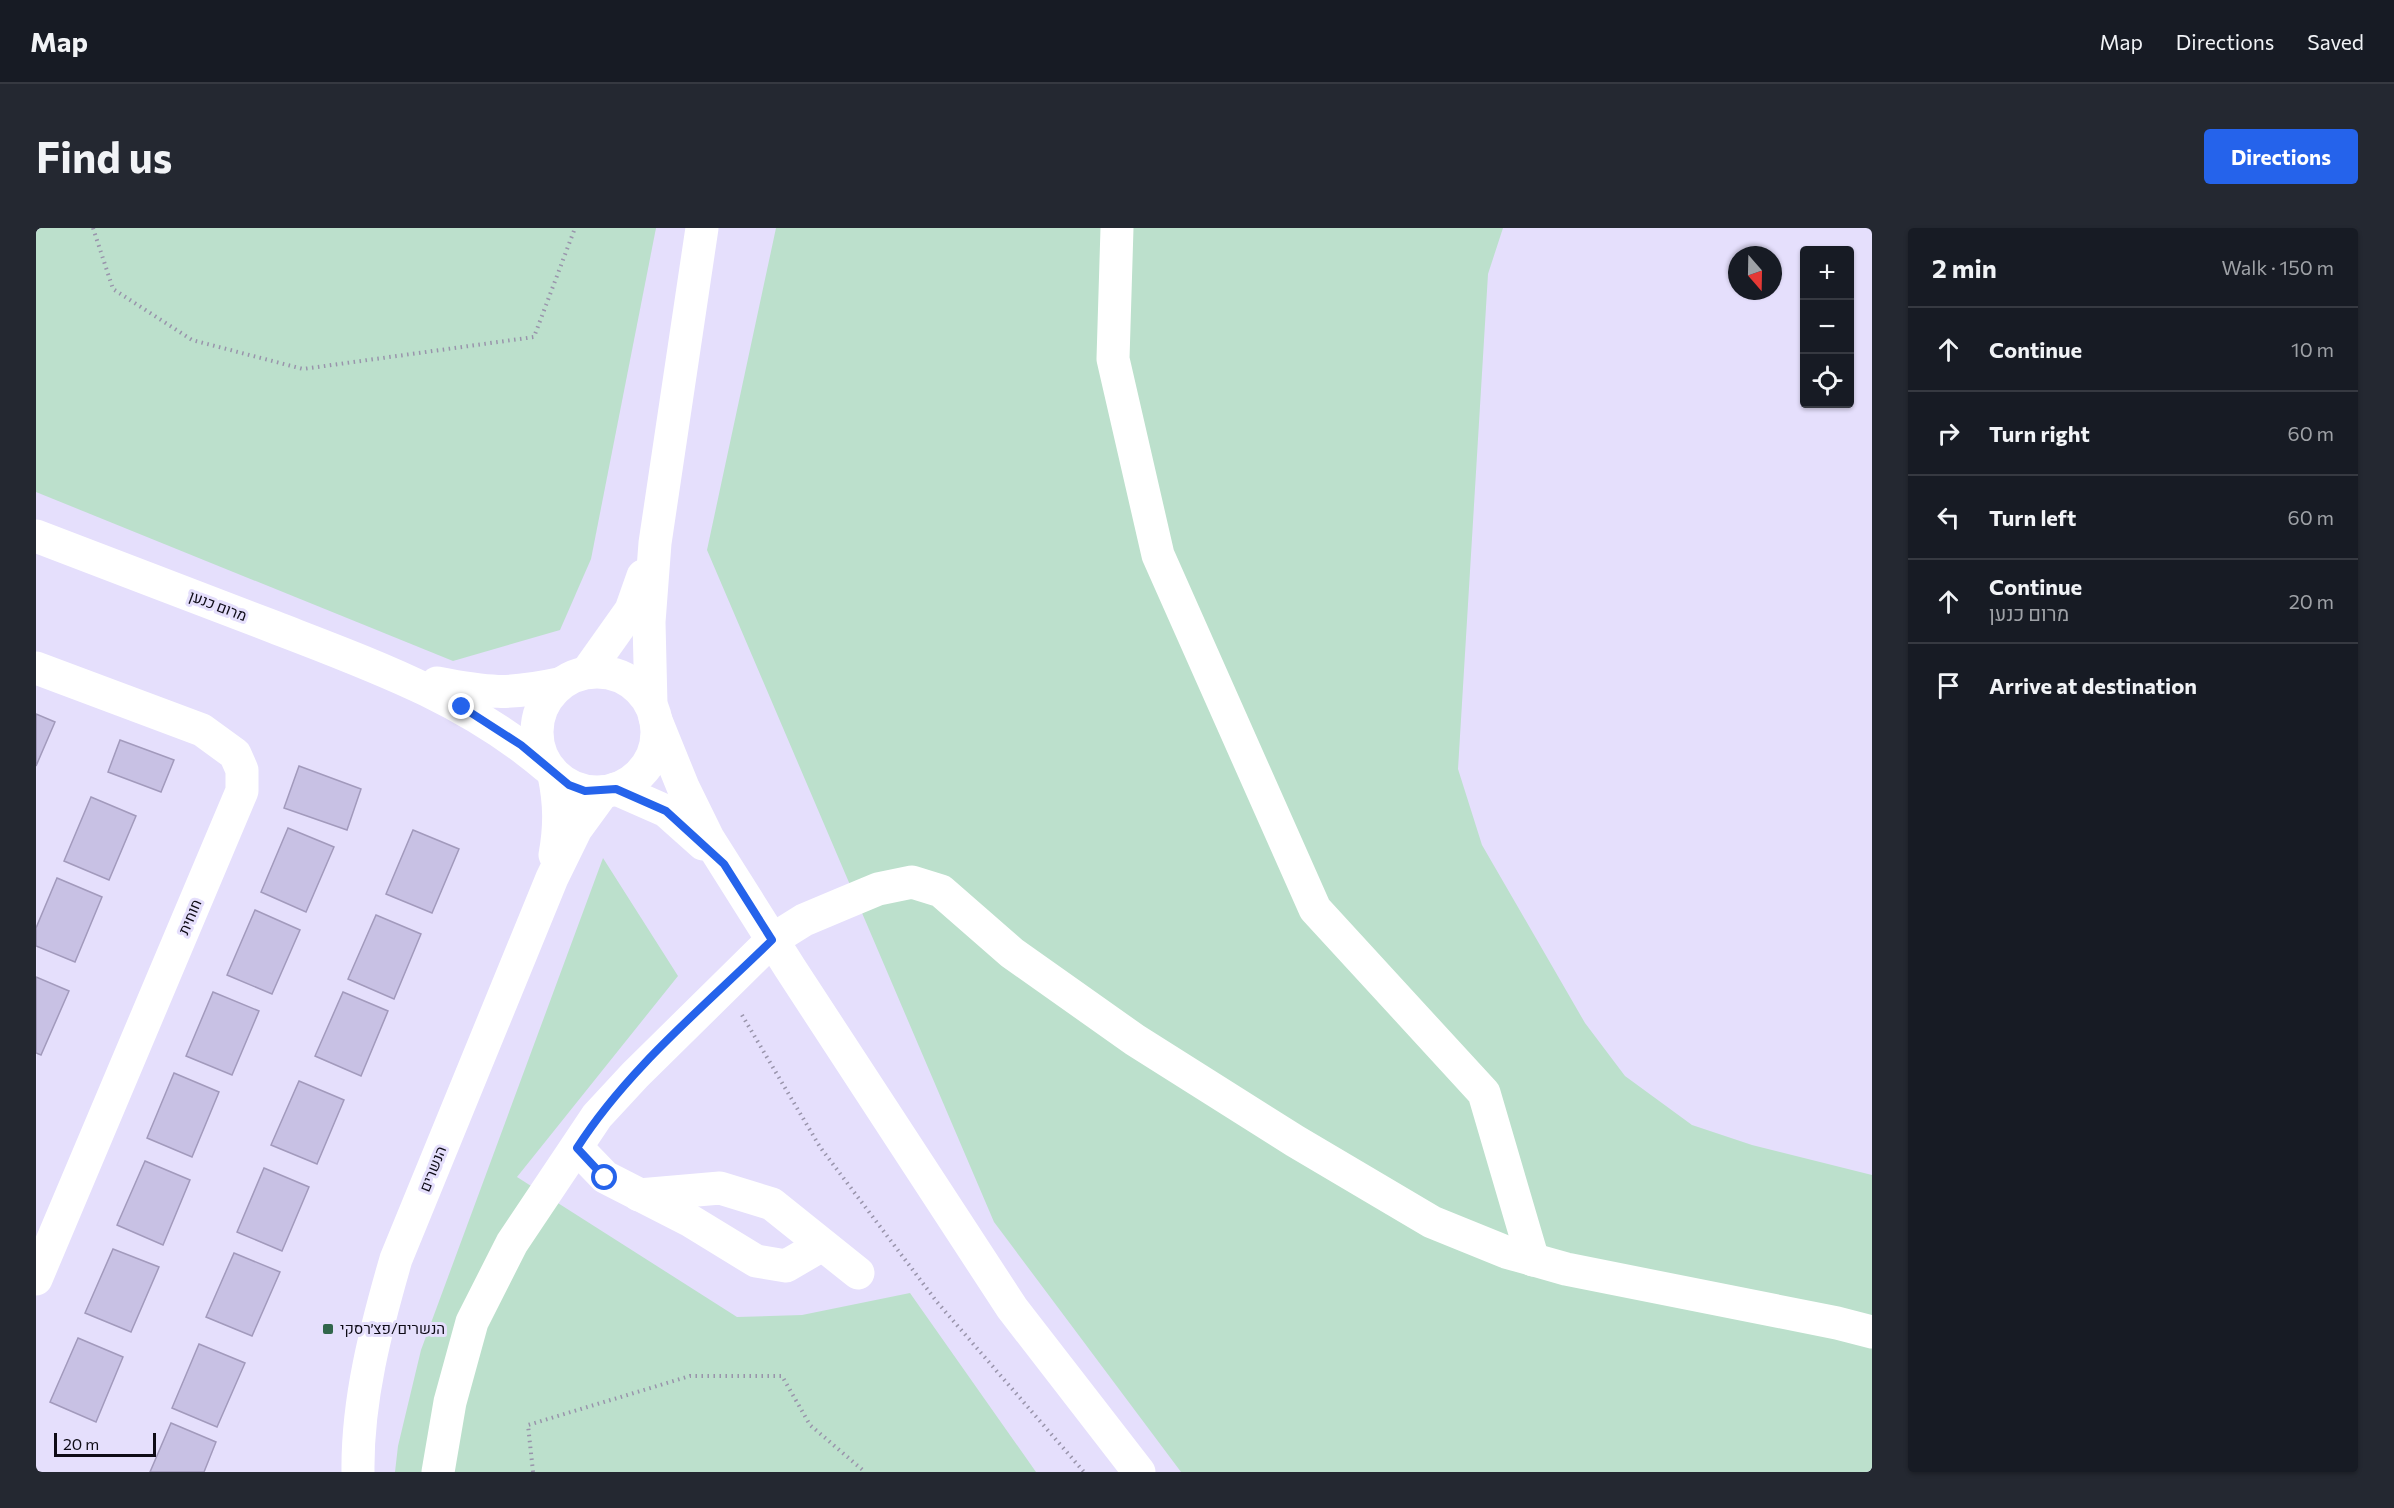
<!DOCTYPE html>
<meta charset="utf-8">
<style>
body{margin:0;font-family:Commissioner,Heebo,sans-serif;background:#242831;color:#f1f3f6}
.controls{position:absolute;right:18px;top:18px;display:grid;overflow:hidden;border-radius:6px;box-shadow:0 2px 4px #0004}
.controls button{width:54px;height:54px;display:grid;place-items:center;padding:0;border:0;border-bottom:2px solid #363941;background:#171b24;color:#f1f3f6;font:30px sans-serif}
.compass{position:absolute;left:1692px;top:18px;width:54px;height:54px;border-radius:50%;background:#171b24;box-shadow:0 2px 4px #0004;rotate:160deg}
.scale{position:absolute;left:18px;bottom:15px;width:102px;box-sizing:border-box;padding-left:6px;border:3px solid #0e0b16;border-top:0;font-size:16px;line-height:21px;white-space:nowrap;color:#0e0b16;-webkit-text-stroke:4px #e5dffc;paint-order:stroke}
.stop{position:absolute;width:18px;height:18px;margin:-14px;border:4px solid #2563eb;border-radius:50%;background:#fff}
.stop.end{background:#2563eb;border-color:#fff;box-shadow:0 2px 6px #0008}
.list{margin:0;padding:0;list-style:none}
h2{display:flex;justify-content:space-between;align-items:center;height:78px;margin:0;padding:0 24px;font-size:26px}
h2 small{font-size:20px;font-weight:400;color:#9ea1a6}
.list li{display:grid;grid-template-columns:39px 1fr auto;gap:18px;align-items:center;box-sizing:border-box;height:84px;padding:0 24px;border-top:2px solid #363941}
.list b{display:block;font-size:22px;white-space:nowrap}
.list p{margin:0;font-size:20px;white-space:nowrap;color:#9ea1a6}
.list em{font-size:20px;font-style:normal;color:#9ea1a6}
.icon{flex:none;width:33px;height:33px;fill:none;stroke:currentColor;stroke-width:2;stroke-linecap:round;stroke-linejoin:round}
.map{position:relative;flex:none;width:1836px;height:1244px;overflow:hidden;border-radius:6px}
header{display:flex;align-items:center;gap:36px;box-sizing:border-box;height:84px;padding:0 30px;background:#171b24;border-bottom:2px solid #363941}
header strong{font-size:28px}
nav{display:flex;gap:33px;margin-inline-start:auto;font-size:21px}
.intro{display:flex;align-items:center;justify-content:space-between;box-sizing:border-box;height:144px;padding:0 36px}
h1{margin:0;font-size:42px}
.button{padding:15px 27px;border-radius:6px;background:#2563eb;color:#fff;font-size:21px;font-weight:700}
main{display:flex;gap:36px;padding:0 36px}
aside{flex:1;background:#171b24;border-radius:6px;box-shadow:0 2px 4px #0004}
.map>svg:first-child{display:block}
</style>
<header>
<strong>Map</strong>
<nav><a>Map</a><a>Directions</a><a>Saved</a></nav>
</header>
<div class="intro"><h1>Find us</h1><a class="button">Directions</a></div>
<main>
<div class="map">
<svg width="1836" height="1244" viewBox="0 0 1836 1244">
<rect width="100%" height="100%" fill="#e5dffc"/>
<g fill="#bce0cc">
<path d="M0 0H620L555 331 524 402 417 433 0 264Z"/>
<path d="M740 0H1467L1452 46 1422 541 1446 617 1549 795 1589 848 1656 897 1716 917 1836 947V1244H1145L958 994 671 322Z"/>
<path d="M567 630 642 748 481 949 701 1089 766 1087 874 1065 1000 1244H359L362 1218 385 1122Z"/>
</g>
<g fill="#c8c1e4" stroke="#a29abc" stroke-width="1.5">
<path d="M0 486 19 494 0 538Z"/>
<path d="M84 512 138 532 125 564 72 544Z"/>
<path d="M263 538 325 561 311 602 248 580Z"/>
<path d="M55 569 100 588 73 652 28 633Z"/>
<path d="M252 600 298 619 270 684 225 664Z"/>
<path d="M377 602 423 621 396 685 350 666Z"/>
<path d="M21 650 66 669 39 734 0 718V700Z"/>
<path d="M219 682 264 702 236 766 191 747Z"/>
<path d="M340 687 385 706 358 771 312 751Z"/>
<path d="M0 749 33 763 5 827 0 825Z"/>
<path d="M177 764 223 783 196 847 150 828Z"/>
<path d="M307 764 352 783 325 848 279 828Z"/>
<path d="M138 845 183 864 156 929 111 910Z"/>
<path d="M263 853 308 872 281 936 235 917Z"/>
<path d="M109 933 154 952 127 1017 81 997Z"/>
<path d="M228 940 273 959 246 1023 201 1004Z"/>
<path d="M77 1021 123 1039 95 1104 49 1085Z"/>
<path d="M198 1025 244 1044 216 1108 170 1089Z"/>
<path d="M42 1110 87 1129 60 1194 14 1174Z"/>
<path d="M163 1116 209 1135 181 1199 136 1180Z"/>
<path d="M135 1195 180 1214 168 1244H114Z"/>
</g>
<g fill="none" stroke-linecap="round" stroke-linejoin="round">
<g stroke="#9994ab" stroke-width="4" stroke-dasharray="1.5 4.5" stroke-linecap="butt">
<path d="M57 0 77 61 156 112 267 141 498 109 539 0"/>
<path d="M706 787 784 919 901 1074 1048 1244"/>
<path d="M497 1244 492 1197 654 1148H746L774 1197 829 1244"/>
</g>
<g stroke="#fff" stroke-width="33">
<path d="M1081 0 1077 131 1122 327 1279 681 1448 865 1497 1032"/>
<path d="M0 308C79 338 159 369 238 399 336 437 430 470 511 539"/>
<path d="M0 440 166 502 199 526 206 542V563L0 1051"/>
<path d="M401 455C452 465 472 467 523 456"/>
<path d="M518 547C524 576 524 599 519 627"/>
<path d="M541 920 569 949 653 992 720 1033 750 1038 786 1017"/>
<path d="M603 967 684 960 736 976 822 1045"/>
<path d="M322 1244C321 1172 340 1100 360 1031L516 650 540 601 567 564"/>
<path d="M402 1244 414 1174 436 1094 476 1015 561 888 599 847 736 712 768 692 806 676 842 661 876 654 905 663 976 725 1099 812 1259 913 1396 994 1470 1024 1530 1041 1801 1095 1836 1104"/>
</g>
<g stroke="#fff" stroke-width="33">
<circle cx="561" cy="504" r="60"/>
<path d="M551 444 595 382 607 348"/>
<path d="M615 477 613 394 619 315 666 0"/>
<path d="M619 490 647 559 672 610 754 740 976 1080 1103 1244"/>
<path d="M580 561 630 583 667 616"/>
</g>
</g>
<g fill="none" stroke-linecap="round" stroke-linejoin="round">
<path stroke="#2563eb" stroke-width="8" d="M426 479 485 517 533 557 549 563 580 561 630 583 688 636 736 712C669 778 592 840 541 920L569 950"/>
</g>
<rect fill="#31664b" stroke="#e5dffc" stroke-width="2" x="286" y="1095" width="12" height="12" rx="3"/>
<g text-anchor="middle" stroke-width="6" stroke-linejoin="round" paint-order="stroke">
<g font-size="15" fill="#0e0b16" stroke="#e5dffc">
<text transform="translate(182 378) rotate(21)" y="5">מרום כנען</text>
<text transform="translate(154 689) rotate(-67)" y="5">חוחית</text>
<text transform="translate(397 941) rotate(-68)" y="5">הנשרים</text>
</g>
<g font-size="15" fill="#0e0b16" stroke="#e5dffc" text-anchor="start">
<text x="304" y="1106">הנשרים/פצ׳רסקי</text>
</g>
</g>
</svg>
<div class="controls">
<button>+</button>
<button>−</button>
<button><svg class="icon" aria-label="locate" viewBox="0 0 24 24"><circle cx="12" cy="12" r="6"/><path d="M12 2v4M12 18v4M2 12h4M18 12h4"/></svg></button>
</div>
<svg class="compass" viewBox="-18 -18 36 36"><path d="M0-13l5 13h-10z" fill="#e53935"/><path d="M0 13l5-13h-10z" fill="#9ea1a6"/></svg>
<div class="scale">20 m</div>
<div class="stop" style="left:569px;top:950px"></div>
<div class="stop end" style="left:426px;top:479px"></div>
</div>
<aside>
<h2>2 min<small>Walk · 150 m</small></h2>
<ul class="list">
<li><svg class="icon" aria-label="ahead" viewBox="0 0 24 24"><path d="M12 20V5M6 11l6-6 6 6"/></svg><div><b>Continue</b></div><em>10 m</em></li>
<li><svg class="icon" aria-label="right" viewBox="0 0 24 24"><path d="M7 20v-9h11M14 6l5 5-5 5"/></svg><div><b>Turn right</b></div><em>60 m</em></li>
<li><svg class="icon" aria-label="left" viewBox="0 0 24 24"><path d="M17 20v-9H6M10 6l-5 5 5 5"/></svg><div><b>Turn left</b></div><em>60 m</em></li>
<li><svg class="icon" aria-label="ahead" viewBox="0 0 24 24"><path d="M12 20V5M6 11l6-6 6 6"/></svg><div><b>Continue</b><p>מרום כנען</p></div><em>20 m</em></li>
<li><svg class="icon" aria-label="arrive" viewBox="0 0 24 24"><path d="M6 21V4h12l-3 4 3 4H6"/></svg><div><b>Arrive at destination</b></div></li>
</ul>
</aside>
</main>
